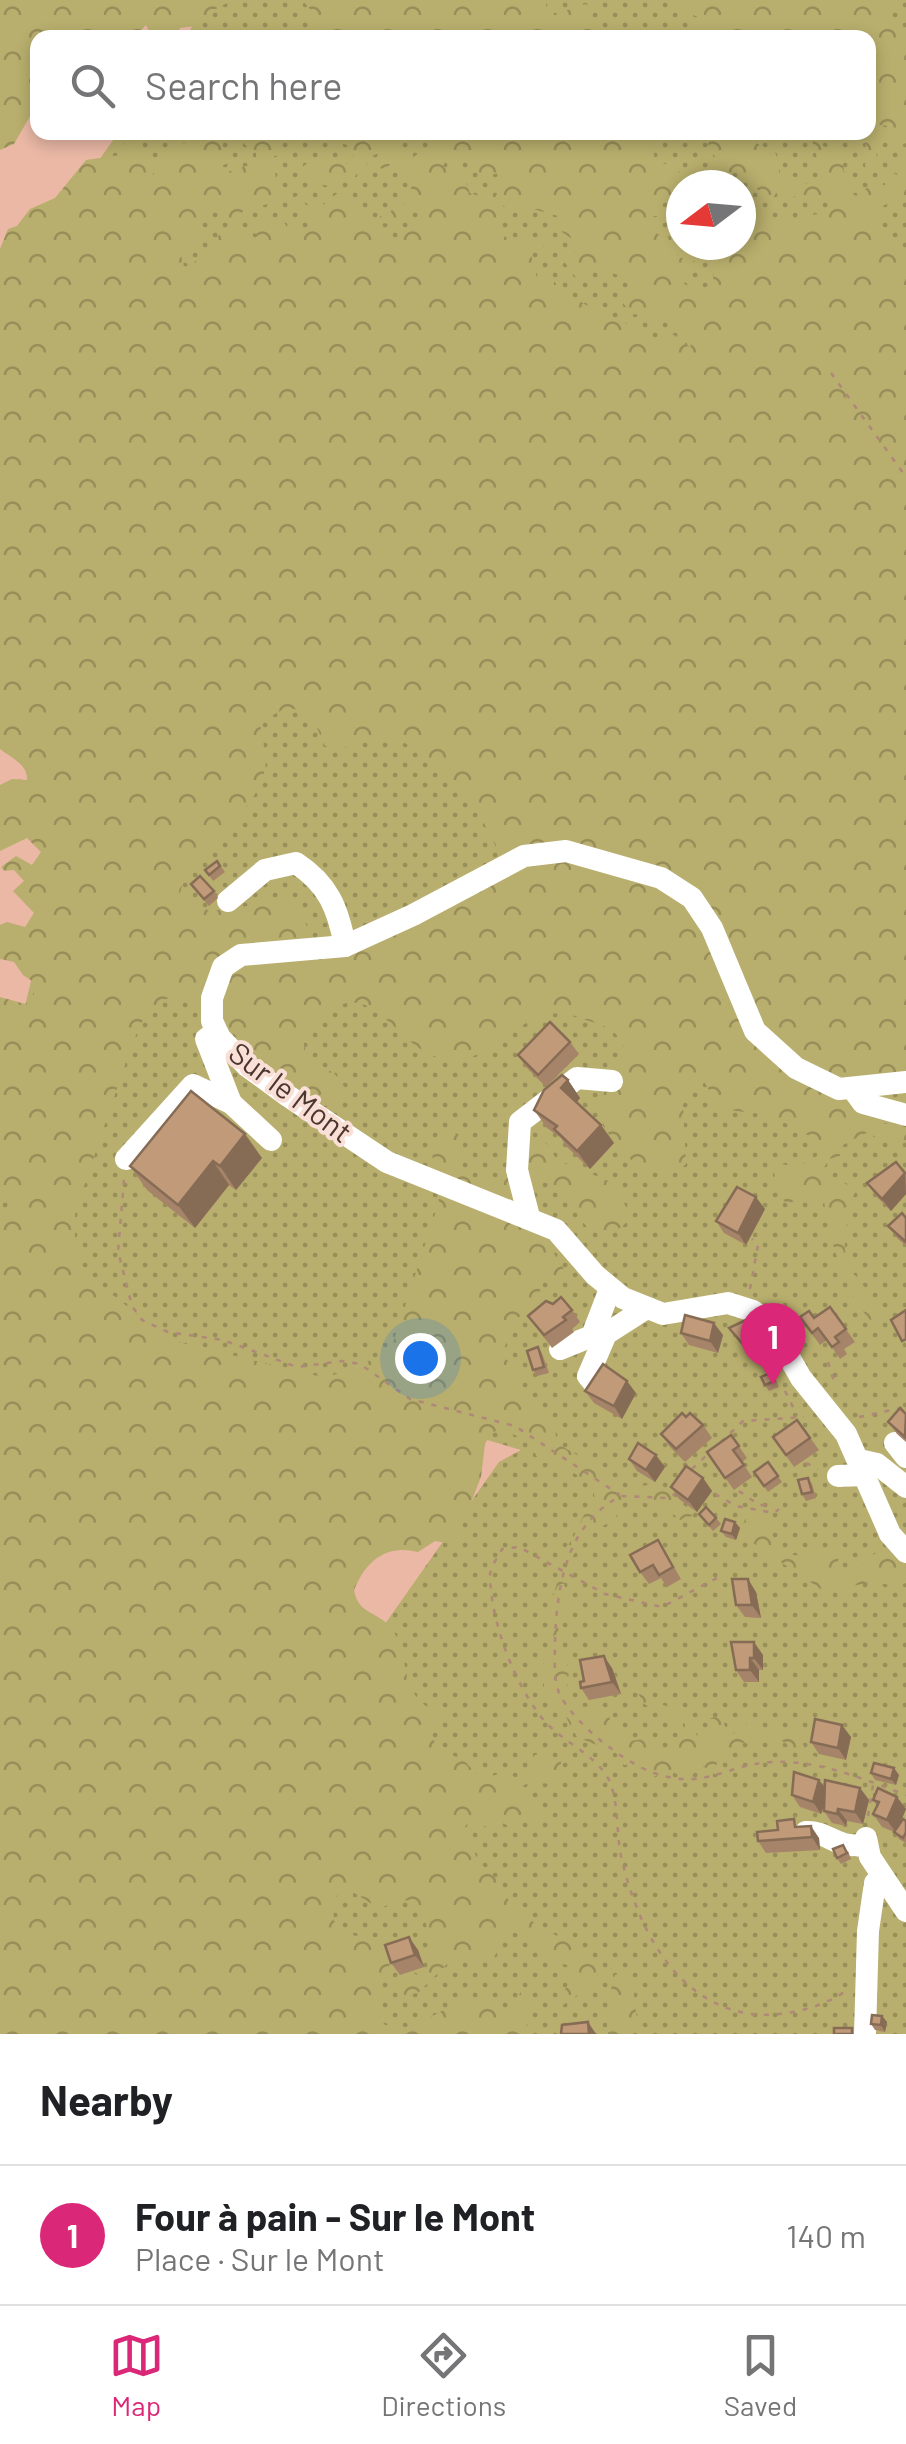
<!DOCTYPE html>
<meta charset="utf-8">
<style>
body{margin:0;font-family:Barlow,sans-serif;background:#f2f2f2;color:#202124}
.compass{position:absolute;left:666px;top:170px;width:90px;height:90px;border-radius:50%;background:#fff;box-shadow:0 5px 15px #0003;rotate:254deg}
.you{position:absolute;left:420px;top:1358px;width:35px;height:35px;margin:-25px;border:8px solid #fff;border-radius:50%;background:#1a73e8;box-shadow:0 0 0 15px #1a73e833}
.badge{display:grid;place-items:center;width:65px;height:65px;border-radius:50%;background:#db2777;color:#fff;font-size:32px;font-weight:700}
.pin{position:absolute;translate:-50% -82px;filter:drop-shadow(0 2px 5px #0008)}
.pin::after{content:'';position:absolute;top:52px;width:35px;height:30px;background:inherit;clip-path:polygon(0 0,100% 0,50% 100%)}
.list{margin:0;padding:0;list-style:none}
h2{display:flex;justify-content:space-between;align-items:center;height:130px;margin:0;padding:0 40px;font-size:42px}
h2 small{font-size:32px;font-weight:400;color:#757577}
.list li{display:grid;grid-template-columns:65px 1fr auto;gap:30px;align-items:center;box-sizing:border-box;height:140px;padding:0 40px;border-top:2px solid #e0e0e0}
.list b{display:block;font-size:38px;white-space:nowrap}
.list p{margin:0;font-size:32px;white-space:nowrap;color:#757577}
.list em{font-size:32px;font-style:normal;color:#757577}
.icon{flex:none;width:55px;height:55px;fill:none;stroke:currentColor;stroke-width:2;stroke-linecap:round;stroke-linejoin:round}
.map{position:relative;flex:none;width:906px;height:2034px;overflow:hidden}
.search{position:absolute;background:#fff;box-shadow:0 5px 15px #0003;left:30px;right:30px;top:30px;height:110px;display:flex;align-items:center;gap:25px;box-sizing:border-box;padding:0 35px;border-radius:20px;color:#757577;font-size:38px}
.sheet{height:270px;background:#fff}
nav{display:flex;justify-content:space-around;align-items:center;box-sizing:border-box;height:140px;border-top:2px solid #e0e0e0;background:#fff;font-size:28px;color:#757577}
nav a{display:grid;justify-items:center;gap:5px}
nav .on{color:#db2777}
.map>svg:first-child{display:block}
</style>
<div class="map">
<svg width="906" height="2034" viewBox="0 0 906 2034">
<defs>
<pattern id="grass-dots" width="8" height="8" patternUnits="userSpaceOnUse" patternTransform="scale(2.5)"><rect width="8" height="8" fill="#b8ae6d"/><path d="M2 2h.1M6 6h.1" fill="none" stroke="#988e5a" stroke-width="1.8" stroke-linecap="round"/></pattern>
<pattern id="forest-crowns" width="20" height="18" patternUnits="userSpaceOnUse" patternTransform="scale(2.5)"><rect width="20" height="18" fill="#b8ae6d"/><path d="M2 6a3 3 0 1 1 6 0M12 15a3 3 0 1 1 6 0" fill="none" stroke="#988e5a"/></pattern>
</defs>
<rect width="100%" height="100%" fill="#eab8a5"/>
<path fill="url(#grass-dots)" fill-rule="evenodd" d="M211 0H906V2034H65L342 1685 499 1462 521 1450 0 1296V1109L41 940 108 571 17 277 118 133 868 132V38L185 37ZM681 185H741V245H681Z"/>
<g fill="url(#forest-crowns)" fill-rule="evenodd">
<path d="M0 0H233L208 13 197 26 180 28 177 37H152L146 25 135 37 38 38 37 91 32 98 37 97V104L14 144 0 150Z"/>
<path d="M302 0H547L546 6 555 14 586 4 592 11 590 29 604 37H334L310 22V9Z"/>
<path d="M676 0 887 2 894 26 906 31V143L887 151 891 142 882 138 876 144 877 165 870 175 865 173 866 133H890L887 126 869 123 868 38 708 37 699 17 683 12Z"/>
<path d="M197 133 223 142 221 154 228 163 217 168 221 174 256 163V153L244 144 249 133 285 149 287 155 274 156 276 181 283 192 278 202 245 209 235 220 208 209 201 214 203 239 186 248 181 256 184 266 190 267 221 233 240 231 244 242 260 241 257 234 248 232 249 221 281 218 289 230H309L306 211 291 203V199L299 195 306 205C327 213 329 193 346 190L363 214 372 217 373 228 385 240 395 241 402 230 410 229 422 215 421 208 400 212 397 224 380 223V216L389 217 393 206 403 205 413 184 407 171 391 163 386 169 378 168 381 152 365 159 369 171H359L353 179 338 178 329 186 303 180 300 169 310 161 344 162 354 168 357 164 349 146 318 133H361L377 142 386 135 411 159 436 140 435 133H658L652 142 655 161 665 164 675 159 682 179 673 196H661L662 215 649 217 647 223 657 234 678 238 677 257 695 261 682 278 683 283 695 290 713 285 714 251 702 245H741V196L777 220 825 213 833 205 825 197 807 199 776 193 770 204 745 175 724 171 708 146 709 133H753V141L776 154 781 176 796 177 810 186 816 182 820 169 810 133H820L821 145 840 154 849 191 856 196 868 187 885 185 886 170 902 177 904 173 898 162 906 159V200L884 205 874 223 906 259V1067L842 1098 879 1122 906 1129V1142L880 1140 868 1132 843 1145 840 1156 829 1159 822 1171 824 1177 838 1185 845 1183 855 1193 842 1214 847 1224C834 1284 881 1280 882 1329 850 1312 828 1237 824 1201L807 1196 787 1204 776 1192 774 1170 781 1164 798 1167 817 1156V1140L770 1115 720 1109 702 1078 690 1084 683 1105 686 1164C650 1194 596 1136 600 1102 602 1079 645 1055 611 1030 604 1025 592 1022 583 1019 521 993 506 1065 446 1059 390 1053 370 949 303 1039L307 1059 334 1073 349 1093 338 1105 323 1106C302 1091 279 1077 260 1061 226 1032 213 990 161 1000L145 1015 132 1044 75 1213V1247L86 1274 170 1340 326 1378 381 1356 394 1340 439 1202 432 1153 437 1136 449 1131 458 1134 463 1145 462 1173 475 1183 507 1174 532 1136 546 1143 557 1160 616 1184 631 1219 612 1234 589 1230 564 1196 546 1182 512 1195 513 1209 562 1242 553 1252 567 1274 560 1281 549 1275 543 1278 538 1300 518 1318 501 1355 521 1372 524 1399 551 1416 558 1444 586 1460 614 1487C628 1491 640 1483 654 1486 670 1488 681 1505 694 1513L692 1516 680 1520 665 1507 624 1499 614 1521 590 1531 568 1563 565 1548C580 1534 577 1518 595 1502L593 1484 560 1465 540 1462 528 1441 501 1429 491 1433 485 1444 481 1477 457 1538 447 1543 435 1541 418 1552C387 1544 366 1560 354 1590 358 1615 378 1611 391 1628 413 1656 395 1698 441 1713L442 1725H429L427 1731 439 1748 464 1761 482 1779 505 1772 519 1779 535 1755 546 1753 561 1761 560 1775 551 1784 530 1782 521 1787 542 1815 540 1826 525 1822 510 1827 499 1821 489 1827 467 1824 464 1828 478 1861 499 1881 513 1910 567 1942 597 1969 598 1981 563 2005 558 2002 573 1975 571 1966 559 1963 513 1931 502 1938 494 1958 447 1964 418 1993 404 1995 399 1984 409 1971 424 1978C433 1960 429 1927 421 1908L408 1900 378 1908 348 1889 339 1892 333 1903 334 1921 352 1935 373 1939 381 1935 394 1943C396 1970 360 2002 385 2025L417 2028C429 2014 464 2000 484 1997L493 2008 508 2010 521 1992 526 1995 529 2014 525 2034H0V1213L11 1203 0 1189V997L29 1005 38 985 23 975 14 962 0 959V925L7 922 25 927 34 913 13 891 24 881 14 870 4 871 1 867 16 856 32 865 41 852 27 838 0 851V785L12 779 27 780C28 764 11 758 0 749V249L8 229 17 226 30 209 55 198 86 160 121 155 122 144 128 142 152 159 147 176 150 179 175 147 193 140ZM447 156 469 159 483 177 499 173 502 182 495 198 509 211 530 208 558 216 562 232 579 244 583 252 567 254 546 233 541 238 545 252H557L577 279 590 265 626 278 630 291 621 300 631 314 642 315 650 325 666 319 674 330 688 332 691 348 674 335 651 342C637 329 624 319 607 319L609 306 599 312 579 301H567L550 275 538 282 528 243 499 235 504 213 485 198 470 193 462 172 443 167ZM286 708C317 711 313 721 325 746 346 752 364 739 386 739 431 739 490 820 500 859L425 915 342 958C298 957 317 912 286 898 255 902 204 923 180 898 179 860 256 819 265 769 268 754 261 738 260 722Z"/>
<path d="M755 1510 772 1524 771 1544C804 1569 812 1544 842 1551L836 1566 842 1573 854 1572 874 1554 906 1541V1583C892 1589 886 1582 873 1583 855 1584 839 1590 822 1590L744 1537 741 1529 748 1513Z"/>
<path d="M558 1580 564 1583 569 1606 558 1628 569 1672 566 1690 581 1707 603 1706 622 1742 644 1739 665 1749 677 1747 686 1730 684 1722 644 1704 637 1691 640 1688 648 1701 685 1711 697 1736 708 1731 711 1718 720 1716 730 1736 738 1731 740 1717C760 1739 766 1732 798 1729L806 1753 830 1762 829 1768C808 1759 795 1749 776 1737L754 1745 739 1742 717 1759 716 1775 703 1766 688 1778 669 1771 653 1777 636 1764 624 1765 616 1753 577 1737 562 1710 545 1695 542 1666 555 1646 550 1606Z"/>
<path d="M624 1972 632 1979 637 2019 650 2034 626 2027 620 2034H608C605 2016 609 1993 615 1975Z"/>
</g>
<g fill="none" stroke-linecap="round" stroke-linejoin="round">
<g stroke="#af8879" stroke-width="2.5" stroke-dasharray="5 8" stroke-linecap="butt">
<path d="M831 373 906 477"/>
<path d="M124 1180 118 1251 132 1306 142 1320 168 1332 223 1340 297 1367 342 1361 360 1364 410 1399 515 1426 620 1495"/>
<path d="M750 1289 758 1245 752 1239"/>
<path d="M828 1362 835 1385"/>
<path d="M785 1391 797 1415"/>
<path d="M859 1417 906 1407"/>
<path d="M721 1442 743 1421 804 1417"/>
<path d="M806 1463 818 1469"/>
<path d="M692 1469 708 1454"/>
<path d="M739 1491 759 1505H771"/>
<path d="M677 1493 668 1498 621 1496C566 1524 557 1586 555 1641 555 1657 553 1680 560 1695 575 1724 623 1762 654 1773 707 1791 725 1764 773 1762 820 1760 863 1779 906 1795"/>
<path d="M715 1494 736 1506 774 1513 779 1509"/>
<path d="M717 1578 662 1607 605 1594 519 1547 502 1549C498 1557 490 1567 490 1576 491 1622 514 1683 542 1718 561 1742 595 1753 609 1780 619 1802 616 1832 621 1856 636 1923 672 1999 745 2013 776 2019 822 2009 847 1990"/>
<path d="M868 1816 873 1785"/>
</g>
<g stroke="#fff" stroke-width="22">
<path d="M228 901 265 870 296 863C328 884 338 908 345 946"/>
<path d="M906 1082 839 1089 796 1068 755 1031 712 928 692 898 661 878 566 851 524 856 413 915 345 946 241 955 223 967 212 998V1021L220 1038 247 1066 288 1096 387 1162 556 1230 595 1275 623 1298 663 1314 728 1303 753 1311 773 1329 801 1378 846 1434 890 1534 906 1552"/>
<path d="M852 1088 863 1103 906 1115"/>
<path d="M231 1103 271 1140"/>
<path d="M126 1159 193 1085 231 1103 206 1039 216 1032"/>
<path d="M529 1217 517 1170 520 1122 577 1078 612 1081"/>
<path d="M560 1349 592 1336 610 1289"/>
<path d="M598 1388 588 1376 606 1334 645 1309"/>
<path d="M895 1443 906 1457"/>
<path d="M859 1460 877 1464 906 1487"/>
<path d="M838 1476 865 1475"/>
<path d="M806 1832C829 1831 834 1849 866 1845"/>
<path d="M866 1838 870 1857 906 1911"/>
<path d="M865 2034 868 1931 875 1883 882 1878"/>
</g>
</g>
<g fill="#a68469">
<path d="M217 861 225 872 213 881 205 870Z"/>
<path d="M195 890 214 891 218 898 209 906Z"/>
<path d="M570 1042 579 1054 546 1087 526 1067 518 1055Z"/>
<path d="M568 1080 580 1098 577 1102 601 1125 614 1143 590 1169 567 1147 561 1138 547 1128 534 1110Z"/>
<path d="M262 1158 236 1190 229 1185 195 1228 147 1190 130 1166Z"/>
<path d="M896 1162 906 1174V1194L891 1211 876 1196 867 1183Z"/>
<path d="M765 1209 746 1245 724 1233 716 1221Z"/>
<path d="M906 1218V1246L897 1238 888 1226Z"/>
<path d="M830 1307 855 1342 844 1349 847 1354 840 1359 827 1340 820 1345 800 1317 814 1318Z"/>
<path d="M572 1310 580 1322 572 1329 574 1332 552 1348 528 1316Z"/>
<path d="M752 1317 773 1345 768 1349 771 1353 754 1361 729 1328Z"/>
<path d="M681 1333 723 1335 718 1353 689 1345Z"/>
<path d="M538 1347 542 1353 549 1373 537 1376 533 1370Z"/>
<path d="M772 1372 779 1387 769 1391 765 1385Z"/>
<path d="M585 1391 636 1393 622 1419 594 1403Z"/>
<path d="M906 1414V1442L897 1434 888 1422Z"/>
<path d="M797 1420 819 1450 794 1467 773 1437Z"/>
<path d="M703 1425 712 1438 685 1462 670 1447 661 1434Z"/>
<path d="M731 1435 747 1458 742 1462 752 1477 734 1490 707 1452Z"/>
<path d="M629 1459 665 1467 655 1482 637 1471Z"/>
<path d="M768 1462 782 1482 768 1492 754 1472Z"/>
<path d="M703 1478 712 1491 697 1512 679 1499 671 1487Z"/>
<path d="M808 1478 812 1484 816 1498 806 1501 802 1494Z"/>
<path d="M699 1514 716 1518 721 1524 713 1531Z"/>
<path d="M735 1522 740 1528 736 1540 726 1537 721 1531Z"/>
<path d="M658 1540 681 1579 667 1587 661 1578 649 1584 640 1572Z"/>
<path d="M756 1592 761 1618 745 1617 736 1605Z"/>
<path d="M731 1642 763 1655V1670H759V1682H744L736 1670Z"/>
<path d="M612 1668 621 1694 589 1700 581 1688Z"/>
<path d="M851 1737 846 1760 819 1754 811 1742Z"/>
<path d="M871 1773 899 1775 896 1785 875 1780Z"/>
<path d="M819 1780 825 1787 860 1788 869 1800 863 1824 847 1821 846 1826 832 1823 824 1811V1805L821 1814 800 1807 792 1795Z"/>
<path d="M897 1797 906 1809 899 1824 906 1821V1843L899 1839 894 1832 882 1827 873 1814 877 1806 873 1800Z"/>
<path d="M799 1827 819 1838 820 1850 766 1853 758 1841 778 1830Z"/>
<path d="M848 1851 851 1859 841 1864 837 1858Z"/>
<path d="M418 1950 424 1967 400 1975 391 1963Z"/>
<path d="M882 2016 887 2022 885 2032 875 2030 871 2024Z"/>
</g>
<g fill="#876c55">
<path d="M568 1080 580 1098 574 1106 561 1088Z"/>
<path d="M601 1125 614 1143 590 1169 577 1151Z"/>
<path d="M245 1134 262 1158 236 1190 220 1166Z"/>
<path d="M213 1161 229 1185 195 1228 178 1205Z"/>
<path d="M905 1173 906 1194 891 1211 882 1199Z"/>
<path d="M756 1197 765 1209 746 1245 738 1233Z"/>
<path d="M714 1323 723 1335 718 1353 710 1341Z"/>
<path d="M627 1381 636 1393 622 1419 614 1406Z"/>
<path d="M656 1455 665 1467 655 1482 646 1470Z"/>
<path d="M703 1478 712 1491 697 1512 688 1500Z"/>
<path d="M735 1522 740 1528 736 1540 732 1534Z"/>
<path d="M748 1579 756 1592 761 1618 752 1605Z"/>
<path d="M754 1642 763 1655V1670L754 1658Z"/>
<path d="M604 1656 612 1668 621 1694 612 1682Z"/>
<path d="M750 1658 759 1670V1682L750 1670Z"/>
<path d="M842 1725 851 1737 846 1760 838 1748Z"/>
<path d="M894 1768 899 1775 896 1785 891 1779Z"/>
<path d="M819 1780 828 1792 821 1814 813 1802Z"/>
<path d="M860 1788 869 1800 863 1824 855 1812Z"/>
<path d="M897 1797 906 1809 896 1833 887 1820Z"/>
<path d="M838 1809 847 1821 846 1826 837 1814Z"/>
<path d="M811 1826 819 1838 820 1850 812 1837Z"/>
<path d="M409 1937 418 1950 424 1967 415 1955Z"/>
<path d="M882 2016 887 2022 885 2032 881 2025Z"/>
<path d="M588 2022 596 2034H589Z"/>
</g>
<g fill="#c19a7a" stroke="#876c55" stroke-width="2.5">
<path d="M217 861 220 866 209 875 205 870Z"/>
<path d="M200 876 214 891 204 899 191 884Z"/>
<path d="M550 1022 570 1042 538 1075 518 1055Z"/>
<path d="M562 1075 568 1080 561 1088 601 1125 577 1151 554 1129 557 1126 534 1110 544 1090Z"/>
<path d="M191 1091 245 1134 220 1166 213 1161 178 1205 130 1166Z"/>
<path d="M896 1162 905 1173 882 1199 867 1183Z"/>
<path d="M737 1187 756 1197 738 1233 716 1221Z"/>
<path d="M902 1213 906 1218V1242L888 1226Z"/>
<path d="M561 1297 572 1310 563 1317 566 1320 544 1335 528 1316 546 1301 553 1304Z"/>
<path d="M830 1307 846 1329 835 1337 839 1342 832 1347 818 1328 812 1333 800 1317 809 1311 814 1318Z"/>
<path d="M906 1310V1339L902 1341 891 1320Z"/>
<path d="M685 1315 714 1323 710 1341 681 1333Z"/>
<path d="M752 1317 764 1332 759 1337 762 1340 746 1348 729 1328Z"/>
<path d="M538 1347 544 1367 533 1370 527 1351Z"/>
<path d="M603 1364 627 1381 614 1406 585 1391Z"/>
<path d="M772 1372 775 1381 765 1385 761 1377Z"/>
<path d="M900 1408 906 1414 905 1437 888 1422Z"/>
<path d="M682 1413 686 1417 690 1413 703 1425 676 1449 661 1434Z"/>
<path d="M797 1420 810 1438 786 1455 773 1437Z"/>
<path d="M731 1435 739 1446 733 1450 744 1465 725 1478 707 1452Z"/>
<path d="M638 1443 656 1455 646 1470 629 1459Z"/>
<path d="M768 1462 778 1476 764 1486 754 1472Z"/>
<path d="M686 1466 703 1478 688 1500 671 1487Z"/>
<path d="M808 1478 812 1492 802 1494 798 1480Z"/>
<path d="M706 1507 716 1518 709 1525 699 1514Z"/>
<path d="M725 1519 735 1522 732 1534 721 1531Z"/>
<path d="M658 1540 673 1567 659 1575 653 1565 640 1572 630 1555Z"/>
<path d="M732 1579H748L752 1605H736Z"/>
<path d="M731 1642H754V1658H750V1670H736Z"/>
<path d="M604 1656 612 1682 581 1688 580 1682 584 1681 580 1660Z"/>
<path d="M815 1719 842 1725 838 1748 811 1742Z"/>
<path d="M874 1763 894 1768 891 1779 871 1773Z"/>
<path d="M794 1772 819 1780 813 1802 792 1795Z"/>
<path d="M825 1780 860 1788 855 1812 838 1809 837 1814 824 1811Z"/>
<path d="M878 1788 897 1797 887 1820 873 1814 879 1802 873 1800Z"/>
<path d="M794 1819 795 1827 811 1826 812 1837 758 1841 757 1832 778 1830 777 1821Z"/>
<path d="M903 1819 906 1821V1832L903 1838 894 1832Z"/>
<path d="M843 1845 847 1853 837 1858 833 1849Z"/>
<path d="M409 1937 415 1955 391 1963 385 1945Z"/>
<path d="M872 2015 882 2016 881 2025 871 2024Z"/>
<path d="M588 2022 589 2034H561L562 2025Z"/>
<rect x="834" y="2028" width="18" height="6"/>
</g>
<g text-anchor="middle" stroke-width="8" stroke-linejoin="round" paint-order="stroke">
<g font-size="30" fill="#4a362e" stroke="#f9dfd5">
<text transform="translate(290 1093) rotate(37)" y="10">Sur le Mont</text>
</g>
</g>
</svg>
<svg class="compass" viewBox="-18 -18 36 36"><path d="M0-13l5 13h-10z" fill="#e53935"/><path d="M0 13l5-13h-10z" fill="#757577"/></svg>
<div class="you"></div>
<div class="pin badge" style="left:773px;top:1385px">1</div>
<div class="search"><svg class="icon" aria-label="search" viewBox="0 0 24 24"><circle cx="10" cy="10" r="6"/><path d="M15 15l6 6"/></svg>Search here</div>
</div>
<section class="sheet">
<h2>Nearby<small></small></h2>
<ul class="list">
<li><span class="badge">1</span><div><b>Four à pain - Sur le Mont</b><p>Place · Sur le Mont</p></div><em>140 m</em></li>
</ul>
</section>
<nav>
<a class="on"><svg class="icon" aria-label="map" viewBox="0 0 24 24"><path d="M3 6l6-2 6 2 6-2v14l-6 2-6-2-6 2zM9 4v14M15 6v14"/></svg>Map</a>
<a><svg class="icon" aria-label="directions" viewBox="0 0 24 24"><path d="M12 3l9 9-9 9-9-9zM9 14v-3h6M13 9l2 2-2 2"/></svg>Directions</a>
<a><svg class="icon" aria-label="saved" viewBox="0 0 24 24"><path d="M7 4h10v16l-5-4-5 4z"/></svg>Saved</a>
</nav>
